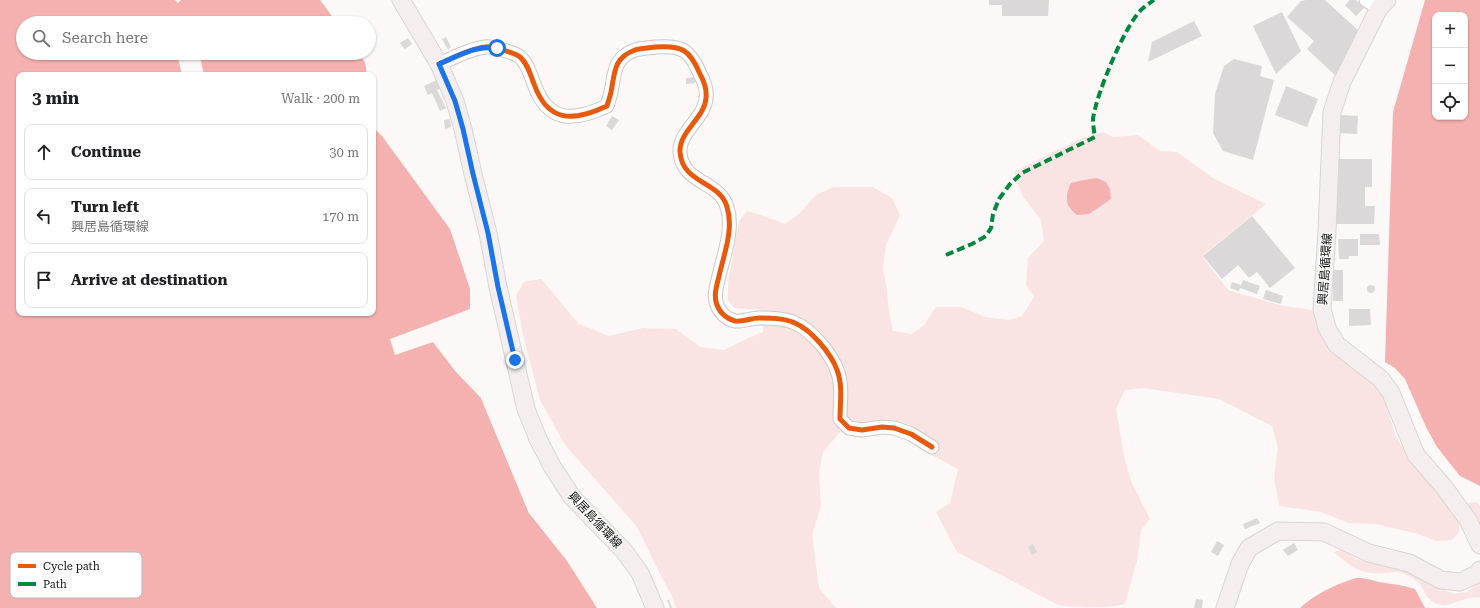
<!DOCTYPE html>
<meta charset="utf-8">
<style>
body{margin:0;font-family:"Roboto Serif","Noto Sans JP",serif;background:#f2f2f2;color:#202124}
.controls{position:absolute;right:12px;top:12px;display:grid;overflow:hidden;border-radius:8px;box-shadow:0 1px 3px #0004}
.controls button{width:36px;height:36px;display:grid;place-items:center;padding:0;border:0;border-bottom:1px solid #e0e0e0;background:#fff;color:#202124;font:20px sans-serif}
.stop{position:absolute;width:12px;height:12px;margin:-9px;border:3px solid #1a73e8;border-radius:50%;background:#fff}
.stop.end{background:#1a73e8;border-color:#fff;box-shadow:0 1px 4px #0008}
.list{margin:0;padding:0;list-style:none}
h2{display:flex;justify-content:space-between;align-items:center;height:52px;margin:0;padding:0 16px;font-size:17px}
h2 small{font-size:13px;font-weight:400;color:#757577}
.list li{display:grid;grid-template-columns:26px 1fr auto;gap:12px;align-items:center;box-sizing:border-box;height:56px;margin:0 8px 8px;padding:0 8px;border:1px solid #e0e0e0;border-radius:8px}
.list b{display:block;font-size:15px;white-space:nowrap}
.list p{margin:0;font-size:13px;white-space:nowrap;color:#757577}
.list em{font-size:13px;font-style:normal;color:#757577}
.icon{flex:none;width:22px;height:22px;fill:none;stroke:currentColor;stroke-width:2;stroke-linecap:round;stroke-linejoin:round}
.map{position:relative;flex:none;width:1480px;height:608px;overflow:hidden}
.search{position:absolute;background:#fff;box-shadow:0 1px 3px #0004;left:16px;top:16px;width:360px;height:44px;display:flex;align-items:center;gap:10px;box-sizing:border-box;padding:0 14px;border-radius:22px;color:#757577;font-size:15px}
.panel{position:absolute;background:#fff;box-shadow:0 1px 3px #0004;left:16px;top:72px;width:360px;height:244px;border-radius:8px}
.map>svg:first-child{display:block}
</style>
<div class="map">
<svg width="1480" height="608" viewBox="0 0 1480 608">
<rect width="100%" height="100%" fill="#fbf8f7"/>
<g fill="#f9e4e3">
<path d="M1103 132 1113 137 1138 135 1160 151 1177 152 1213 178 1266 204 1202 256 1228 290 1279 305 1312 310 1323 336 1373 380 1384 398 1396 437 1416 467 1459 519V532L1452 540 1437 541 1415 533 1375 524 1349 523 1321 512 1279 506 1274 477 1278 447 1272 426 1219 399 1143 388 1125 390 1116 409 1124 456 1131 481 1150 519 1141 530 1137 561 1125 604C1109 608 1075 608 1058 605L957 552 936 512 950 503 958 469 919 448 911 441 892 433 873 434 860 438 840 432 823 452 819 473 821 506 812 535 819 588 836 608H676L672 596 662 578 637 527 565 445 540 400 523 335 516 295 524 282 541 279 579 324 609 336 643 328 676 329 700 347 724 350 746 339 763 332V310L734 308 728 300V283L739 221 747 211 761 215 785 224 799 214 816 195 833 187H873L892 198 900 215 886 245 883 268 887 291 889 311 893 331 912 334 924 325 936 307H961L985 317 1009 320 1022 316 1034 297 1026 285 1028 258 1044 241 1041 220 1022 195 1014 172 1082 138Z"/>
<path d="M1477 502 1480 506V526L1469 508V503Z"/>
<path d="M1343 549 1356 559 1391 565 1422 578 1440 588 1454 594 1467 592 1480 581V598C1465 595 1452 607 1441 605 1426 601 1427 595 1420 584 1417 580 1407 575 1402 573 1395 571 1390 573 1384 573 1359 575 1352 567 1334 552Z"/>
</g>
<g fill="#f5b1b0" fill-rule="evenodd">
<path d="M0 0H175L178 3 181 0H320L337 23H23V53H358L365 62 367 75H19V313H373V127L382 136 450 229 470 289V309L390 339 395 355 433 342 456 372 481 398 529 513 567 561 597 608H0Z"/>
<path d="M1425 0H1480V486L1460 476 1437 447 1426 427 1405 379 1395 368 1385 362 1393 112ZM1435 15H1465V117H1435Z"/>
<path d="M1097 178 1106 182 1110 189 1111 199 1089 214 1077 215C1064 205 1065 197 1071 183L1084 180Z"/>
<path d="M1356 578C1365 578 1371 580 1379 582 1391 584 1403 585 1415 589L1425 608H1300C1315 594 1336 584 1356 578Z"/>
</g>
<g fill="#fbf8f7">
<path d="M191 17 192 23H170V22Z"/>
<path d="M177 53H199L204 75H182Z"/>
<path d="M481 396 531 512 549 534 545 532 529 513 481 398Z"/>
</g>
<g fill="#dad8d8">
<path d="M989 0H1049L1048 16H1002V5H989Z"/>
<path d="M1306 0H1325L1361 33 1336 76 1307 49 1314 41 1287 17 1301 1Z"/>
<path d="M1350 0H1356L1364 8 1356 16 1345 5Z"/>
<path d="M1282 12 1301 51 1276 74 1253 26Z"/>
<path d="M1194 21 1202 36 1148 62 1152 42Z"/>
<path d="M446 37 451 47 448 50 442 39Z"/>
<path d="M408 38 412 44 405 49 400 43Z"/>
<path d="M1234 59 1262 66 1260 76 1274 80 1253 160 1223 151 1213 133 1215 94 1224 66Z"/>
<path d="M694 77 695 83 686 84V78Z"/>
<path d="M437 80 441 88 437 90 446 108 440 111 432 93 428 95 424 86Z"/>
<path d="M1286 86 1318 99 1307 127 1275 115Z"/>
<path d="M1340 115 1358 116 1357 134 1339 133Z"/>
<path d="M612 116 619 120 612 130 606 126Z"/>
<path d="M450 119 451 127 445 129 444 120Z"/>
<path d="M1333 159H1372V187H1365V206H1375L1374 224H1332Z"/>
<path d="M1252 216 1295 268 1270 288 1257 272 1249 278 1238 265 1222 279 1203 256Z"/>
<path d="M1360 234H1379L1380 245H1360Z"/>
<path d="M1338 239H1358V256H1349V259H1339Z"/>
<rect x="1333" y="270" width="10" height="31"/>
<path d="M1243 280 1260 286 1257 294 1240 288 1239 291 1230 288 1232 282 1241 285Z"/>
<circle cx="1371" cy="289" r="4"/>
<path d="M1266 290 1283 296 1281 304 1263 299Z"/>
<path d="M1349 309H1370L1371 325 1349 326Z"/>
<path d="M1257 518 1260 523 1245 529 1243 524Z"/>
<path d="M1217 541 1224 545 1218 556 1211 552Z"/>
<path d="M1294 543 1298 550 1288 556 1283 550Z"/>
<path d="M1033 544 1037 552 1032 555 1028 547Z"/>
<path d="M1196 599 1203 600 1202 608H1194Z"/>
<path d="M667 600H669L672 608H670Z"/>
</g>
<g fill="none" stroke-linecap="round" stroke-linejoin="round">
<defs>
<g id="minor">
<path d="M1366 0 1379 8"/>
<path d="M439 64C453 58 469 49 485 47 491 46 497 49 503 50 509 52 515 53 520 57 528 64 530 74 534 84 548 123 573 122 607 106 608 102 610 97 611 92 615 73 613 58 635 50 642 48 649 48 656 47 682 45 690 50 700 74 704 81 707 89 706 98 705 118 679 131 680 152 682 184 720 181 727 207 734 229 724 254 719 276 717 285 713 296 717 305 720 313 727 319 735 321 742 322 752 318 759 318 771 318 784 318 795 323 811 330 831 353 837 370 843 385 840 403 840 419L849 428 862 430 882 427 894 428 911 434 932 447"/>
</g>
<g id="major">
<path d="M401 0 439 64 455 101 463 129 473 174 488 233 498 287 526 409 538 439 552 466 572 497 624 551 640 573 655 608"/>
<path d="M1387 0 1379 8 1342 82 1332 112 1327 231 1322 309 1327 328 1337 345 1381 379 1391 393 1416 455 1444 487 1468 520 1480 545"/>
<path d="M1225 608 1240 564 1249 548 1278 531 1324 532 1369 553 1409 563 1441 580 1460 582 1479 573 1480 570"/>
</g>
</defs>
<use href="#minor" stroke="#cbc9c8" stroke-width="15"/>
<use href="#major" stroke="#d7d6d5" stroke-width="19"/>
<use href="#minor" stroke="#fefefe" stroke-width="13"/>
<use href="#major" stroke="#f4efee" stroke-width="17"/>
<path stroke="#00873e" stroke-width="4" stroke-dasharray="8 4" stroke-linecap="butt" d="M946 255 972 244 986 236 991 228 993 214 999 199 1010 184 1022 173 1095 137C1094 131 1093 125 1093 119 1096 95 1124 27 1141 10 1145 6 1150 3 1154 0"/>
<defs>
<path id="cycleway" d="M439 64C453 58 469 49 485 47 491 46 497 49 503 50 509 52 515 53 520 57 528 64 530 74 534 84 548 123 573 122 607 106 608 102 610 97 611 92 615 73 613 58 635 50 642 48 649 48 656 47 682 45 690 50 700 74 704 81 707 89 706 98 705 118 679 131 680 152 682 184 720 181 727 207 734 229 724 254 719 276 717 285 713 296 717 305 720 313 727 319 735 321 742 322 752 318 759 318 771 318 784 318 795 323 811 330 831 353 837 370 843 385 840 403 840 419L849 428 862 430 882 427 894 428 911 434 932 447"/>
</defs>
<use href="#cycleway" stroke="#fff" stroke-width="8"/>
<use href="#cycleway" stroke="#e8590c" stroke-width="5"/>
</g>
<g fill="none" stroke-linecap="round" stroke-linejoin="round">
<path stroke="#1a73e8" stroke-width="5" d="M497 48C476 45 458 56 439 64L455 101 463 129 473 174 488 233 498 287 515 360"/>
</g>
<g text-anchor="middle" stroke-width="3" stroke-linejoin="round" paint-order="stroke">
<g font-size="12" fill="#100e0e" stroke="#fff">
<text transform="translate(1325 269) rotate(-86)" y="4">興居島循環線</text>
<text transform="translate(595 520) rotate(47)" y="4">興居島循環線</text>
</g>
</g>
<rect x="10" y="552" width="132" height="46" rx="6" fill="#fff" stroke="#b7b7b7" stroke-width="1"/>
<rect x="18" y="564" width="18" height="4" fill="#e8590c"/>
<rect x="18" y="582" width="18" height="4" fill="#00873e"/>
<g font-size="11" fill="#100e0e">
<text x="43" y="570">Cycle path</text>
<text x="43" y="588">Path</text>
</g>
</svg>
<div class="controls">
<button>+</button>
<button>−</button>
<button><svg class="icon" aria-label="locate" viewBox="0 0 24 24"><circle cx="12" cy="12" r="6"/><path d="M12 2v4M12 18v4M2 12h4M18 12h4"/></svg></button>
</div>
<div class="stop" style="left:497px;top:48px"></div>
<div class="stop end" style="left:515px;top:360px"></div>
<div class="search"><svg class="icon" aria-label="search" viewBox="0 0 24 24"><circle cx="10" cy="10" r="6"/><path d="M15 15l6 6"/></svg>Search here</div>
<section class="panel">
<h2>3 min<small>Walk · 200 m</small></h2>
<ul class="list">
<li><svg class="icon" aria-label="ahead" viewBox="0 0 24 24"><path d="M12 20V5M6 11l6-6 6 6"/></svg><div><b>Continue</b></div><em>30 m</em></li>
<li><svg class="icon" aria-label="left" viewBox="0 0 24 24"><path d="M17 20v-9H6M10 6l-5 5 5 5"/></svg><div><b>Turn left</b><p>興居島循環線</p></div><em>170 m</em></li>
<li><svg class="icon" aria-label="arrive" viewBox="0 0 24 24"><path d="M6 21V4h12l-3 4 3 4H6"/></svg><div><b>Arrive at destination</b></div></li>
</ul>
</section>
</div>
